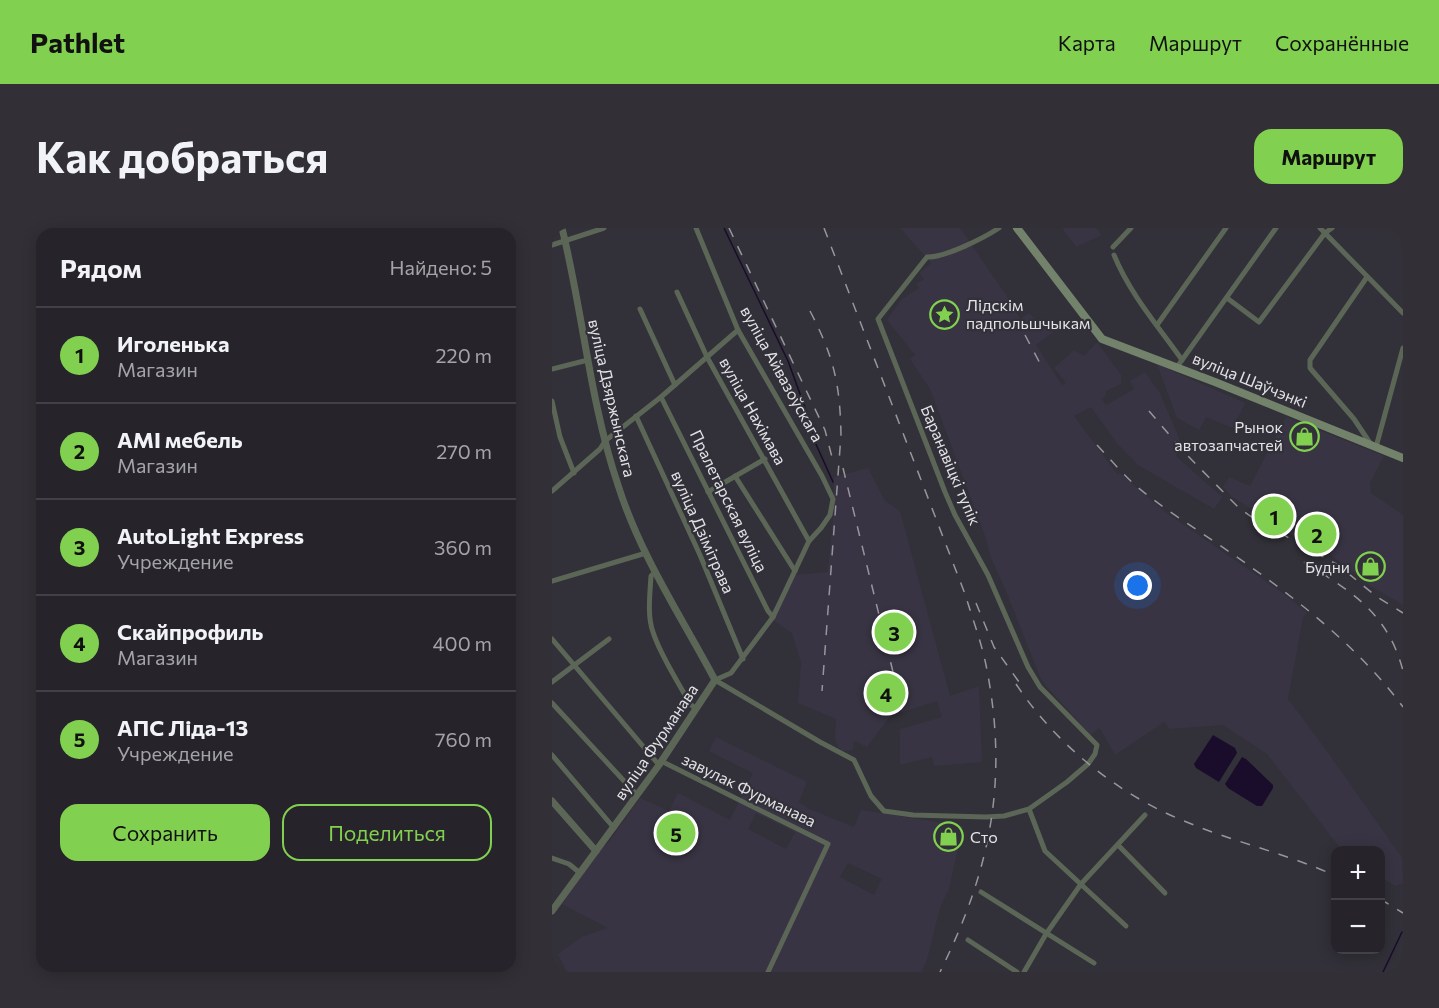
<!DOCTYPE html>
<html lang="ru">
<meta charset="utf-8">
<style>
body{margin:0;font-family:Commissioner,sans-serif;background:#323036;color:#f1f3f6}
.controls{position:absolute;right:18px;bottom:18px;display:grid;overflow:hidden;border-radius:12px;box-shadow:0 3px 15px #0003}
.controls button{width:54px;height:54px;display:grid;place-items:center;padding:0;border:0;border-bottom:2px solid #424147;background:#26242a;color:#f1f3f6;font:30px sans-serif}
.you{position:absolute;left:586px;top:358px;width:21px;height:21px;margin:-15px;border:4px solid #fff;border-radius:50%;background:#1a73e8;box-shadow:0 0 0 9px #1a73e833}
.badge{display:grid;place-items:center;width:39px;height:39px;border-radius:50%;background:#82d04f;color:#111;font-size:20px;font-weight:700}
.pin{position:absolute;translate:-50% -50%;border:3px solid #fff;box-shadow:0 2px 6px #0006}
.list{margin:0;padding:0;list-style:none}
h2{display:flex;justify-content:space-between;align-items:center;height:78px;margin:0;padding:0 24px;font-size:26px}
h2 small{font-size:20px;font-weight:400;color:#a4a4a8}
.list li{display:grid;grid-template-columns:39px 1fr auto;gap:18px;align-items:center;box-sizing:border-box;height:96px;padding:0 24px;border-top:2px solid #424147}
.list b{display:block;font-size:22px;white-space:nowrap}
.list p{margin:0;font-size:20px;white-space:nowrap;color:#a4a4a8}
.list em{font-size:20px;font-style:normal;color:#a4a4a8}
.actions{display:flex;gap:12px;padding:18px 24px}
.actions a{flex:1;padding:14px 0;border:2px solid #82d04f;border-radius:18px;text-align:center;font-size:21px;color:#82d04f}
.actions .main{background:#82d04f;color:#111}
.map{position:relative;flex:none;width:851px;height:744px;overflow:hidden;border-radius:18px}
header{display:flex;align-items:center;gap:36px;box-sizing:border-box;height:84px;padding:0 30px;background:#82d04f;color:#111}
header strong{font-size:28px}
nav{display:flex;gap:33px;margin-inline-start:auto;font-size:21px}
.intro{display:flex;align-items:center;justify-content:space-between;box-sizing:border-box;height:144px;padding:0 36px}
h1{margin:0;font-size:42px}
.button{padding:15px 27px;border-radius:18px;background:#82d04f;color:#111;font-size:21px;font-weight:700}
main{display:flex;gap:36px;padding:0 36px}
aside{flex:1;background:#26242a;border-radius:18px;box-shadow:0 3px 15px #0003}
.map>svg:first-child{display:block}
</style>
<header>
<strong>Pathlet</strong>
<nav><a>Карта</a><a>Маршрут</a><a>Сохранённые</a></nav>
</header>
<div class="intro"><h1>Как добраться</h1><a class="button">Маршрут</a></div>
<main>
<aside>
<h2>Рядом<small>Найдено: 5</small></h2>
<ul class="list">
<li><span class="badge">1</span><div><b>Иголенька</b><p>Магазин</p></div><em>220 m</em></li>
<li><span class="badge">2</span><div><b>AMI мебель</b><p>Магазин</p></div><em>270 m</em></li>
<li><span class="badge">3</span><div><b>AutoLight Express</b><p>Учреждение</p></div><em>360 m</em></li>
<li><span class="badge">4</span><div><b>Скайпрофиль</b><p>Магазин</p></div><em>400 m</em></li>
<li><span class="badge">5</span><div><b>АПС Ліда-13</b><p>Учреждение</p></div><em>760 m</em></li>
</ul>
<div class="actions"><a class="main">Сохранить</a><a>Поделиться</a></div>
</aside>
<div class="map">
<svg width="851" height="744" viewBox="0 0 851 744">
<rect width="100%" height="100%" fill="#323038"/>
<g fill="#393443" fill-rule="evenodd">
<path d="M348 0H408L454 67 468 91 477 85 489 97 497 98 501 104 484 117 510 157 514 155 502 140 522 122 532 128 545 114 569 147V156L554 163V167L550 171 554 177 582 161 578 153 593 144 608 165 631 220 624 228 670 269 662 281 586 237 564 214 539 179 522 188 566 247 568 245 612 283 732 366 755 385 751 390 736 471 772 519 850 630 851 655 843 658 829 649 828 622 789 621 715 526 671 497 618 501 612 494 563 527 549 502 547 500 539 507 493 457 488 449 454 363 439 330 433 308 378 161 358 131 363 127 335 92 349 72 367 60 364 56 372 51 367 45 379 35Z"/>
<path d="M510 0H544L550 7 524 19Z"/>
<path d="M605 136 693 175 681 200 654 189 647 202 625 190Z"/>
<path d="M734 189 832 228 818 255 819 265 851 287V377L817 357 779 327 740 307 696 279 679 268 671 259 677 249 698 258Z"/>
<path d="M316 240 333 273 348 283 398 468 427 458 430 534 382 538 380 529 348 537V501L390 489 385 473 338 488 315 519 302 513 301 522 291 523 286 519 283 511 284 491 246 475 249 435 240 405 216 389 243 347 276 344 282 279V249Z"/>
<path d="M164 509 255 554 247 574 255 580 302 599 309 582 411 598 397 661 388 680 375 732 369 744H15L6 726 30 709 56 700 10 676 48 621 56 615 88 570 117 583 126 565 178 592 201 545 157 523ZM204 585 243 604 234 621 196 601ZM296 635 330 651 322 667 288 649Z"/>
</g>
<g fill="#190d2b">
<path d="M661 507 683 520 685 525 667 554 644 540 642 536Z"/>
<path d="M690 529 694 531 721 557V560L710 578H705L676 560 673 556Z"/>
</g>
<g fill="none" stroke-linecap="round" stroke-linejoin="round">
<g stroke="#190d2b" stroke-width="1.5">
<path d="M172 0 236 133 259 196 263 214 281 254"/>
<path d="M831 744 850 704"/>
</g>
<g stroke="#5c6657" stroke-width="5">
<path d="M144 0 186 102 270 248 281 271 278 287 269 300 257 313 221 389 179 445 163 452"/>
<path d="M768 0 851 85"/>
<path d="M0 17 52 0"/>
<path d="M561 19 579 0"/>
<path d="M562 27C578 66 606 98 630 132L625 139"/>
<path d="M815 49 758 132V140L802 191 818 215"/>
<path d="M125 64 155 129 257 313"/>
<path d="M675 70 707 94 773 5 780 0"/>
<path d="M88 81 123 157"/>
<path d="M605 97 674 0"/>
<path d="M630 132 724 0"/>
<path d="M0 141 36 132"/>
<path d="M109 169 216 383 221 389"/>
<path d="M0 173 8 209 22 245"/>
<path d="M84 188 148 327 191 431"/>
<path d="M824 219 851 120"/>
<path d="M183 248 243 343"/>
<path d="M0 263 48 221 53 213 109 169 186 102"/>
<path d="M156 264 213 231"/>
<path d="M102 345 99 348C98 365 95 388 101 404 108 427 127 455 138 476L143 480"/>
<path d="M0 353 94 325"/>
<path d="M0 411 107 537"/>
<path d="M163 452 268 514 302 532 319 568 332 583 361 587 434 589 452 588 477 581 515 554 536 536 543 526 545 517 488 459 476 439 436 347 403 287 393 264 326 91 375 29C392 30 432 10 447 0"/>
<path d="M0 454 57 411"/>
<path d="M0 475 85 567"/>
<path d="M0 527 62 600"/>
<path d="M109 533 276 616 216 744"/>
<path d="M477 581 493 623 574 698"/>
<path d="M566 617 613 665"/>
<path d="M0 630 17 636 28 645"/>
<path d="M429 664 542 735"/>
<path d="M416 712 465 744"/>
<path d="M472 744 494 706 529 656 593 587"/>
</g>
<g stroke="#5c6657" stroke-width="7">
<path d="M0 573 44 623"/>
<path d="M0 683 107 537 163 452C129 388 88 327 66 257 38 174 31 85 10 0"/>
</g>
<path stroke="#73836b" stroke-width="8" d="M465 0 550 111 663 154 851 230"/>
<g stroke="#97969c" stroke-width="1.5" stroke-dasharray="10 10" stroke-linecap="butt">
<path d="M177 0 273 202 282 237"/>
<path d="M272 0 413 366C420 389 429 413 434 437 457 551 439 641 388 744"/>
<path d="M258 83C282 129 288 156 289 207L270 463"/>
<path d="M473 107 491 141"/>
<path d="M597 183 632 224 687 280 701 290 786 337 825 369 851 385"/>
<path d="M545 217C558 231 570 245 583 257 609 279 638 297 666 316 733 362 802 413 851 479"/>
<path d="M291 240 342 448"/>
<path d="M752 334C800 364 836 385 851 443"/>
<path d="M424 375 442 419 472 461"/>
<path d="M464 456C505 518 568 568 637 595 685 615 736 626 784 648"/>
<path d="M828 671 851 685"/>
</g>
</g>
<defs>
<symbol id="sight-ring" viewBox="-11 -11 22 22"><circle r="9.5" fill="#323038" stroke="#82d04f" stroke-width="1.5"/><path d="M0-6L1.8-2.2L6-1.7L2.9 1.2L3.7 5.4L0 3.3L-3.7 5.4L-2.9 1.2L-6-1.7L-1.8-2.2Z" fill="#82d04f"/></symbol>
<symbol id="shop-ring" viewBox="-11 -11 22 22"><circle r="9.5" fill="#323038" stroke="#82d04f" stroke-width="1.5"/><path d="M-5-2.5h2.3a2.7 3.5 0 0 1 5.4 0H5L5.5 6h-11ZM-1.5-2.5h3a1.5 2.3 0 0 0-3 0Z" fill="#82d04f"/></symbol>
</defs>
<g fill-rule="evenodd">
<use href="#sight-ring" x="376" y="70" width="33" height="33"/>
<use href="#shop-ring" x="736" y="192" width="33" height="33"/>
<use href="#shop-ring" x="802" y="322" width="33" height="33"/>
<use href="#shop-ring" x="380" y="592" width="33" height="33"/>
</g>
<g text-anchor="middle" stroke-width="4.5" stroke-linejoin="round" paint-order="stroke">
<g font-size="16" fill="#e3e2e7" stroke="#323038" text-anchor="start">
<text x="414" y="83">Лідскім<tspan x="414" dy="18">падпольшчыкам</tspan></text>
<text x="731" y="205" text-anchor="end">Рынок<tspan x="731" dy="18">автозапчастей</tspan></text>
<text x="798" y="345" text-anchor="end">Будни</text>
<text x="418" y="615">Сто</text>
</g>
<g font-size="16" fill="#e3e2e7" stroke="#323038">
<text transform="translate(230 146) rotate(61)" y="6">вуліца Айвазоўскага</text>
<text transform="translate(698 152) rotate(22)" y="6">вуліца Шаўчэнкі</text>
<text transform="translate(60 170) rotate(77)" y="6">вуліца Дзяржынскага</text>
<text transform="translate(201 183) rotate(61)" y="6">вуліца Нахімава</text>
<text transform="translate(399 237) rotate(67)" y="6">Баранавіцкі тупік</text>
<text transform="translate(177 273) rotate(64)" y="6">Пралетарская вуліца</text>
<text transform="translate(151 304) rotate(66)" y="6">вуліца Дзімітрава</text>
<text transform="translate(104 514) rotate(-56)" y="6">вуліца Фурманава</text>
<text transform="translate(197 562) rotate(26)" y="6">завулак Фурманава</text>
</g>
</g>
</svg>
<div class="controls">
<button>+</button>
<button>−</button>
</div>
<div class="you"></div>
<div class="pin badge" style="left:722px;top:288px">1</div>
<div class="pin badge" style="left:765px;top:306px">2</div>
<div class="pin badge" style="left:342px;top:404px">3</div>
<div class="pin badge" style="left:334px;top:465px">4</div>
<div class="pin badge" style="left:124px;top:605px">5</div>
</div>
</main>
